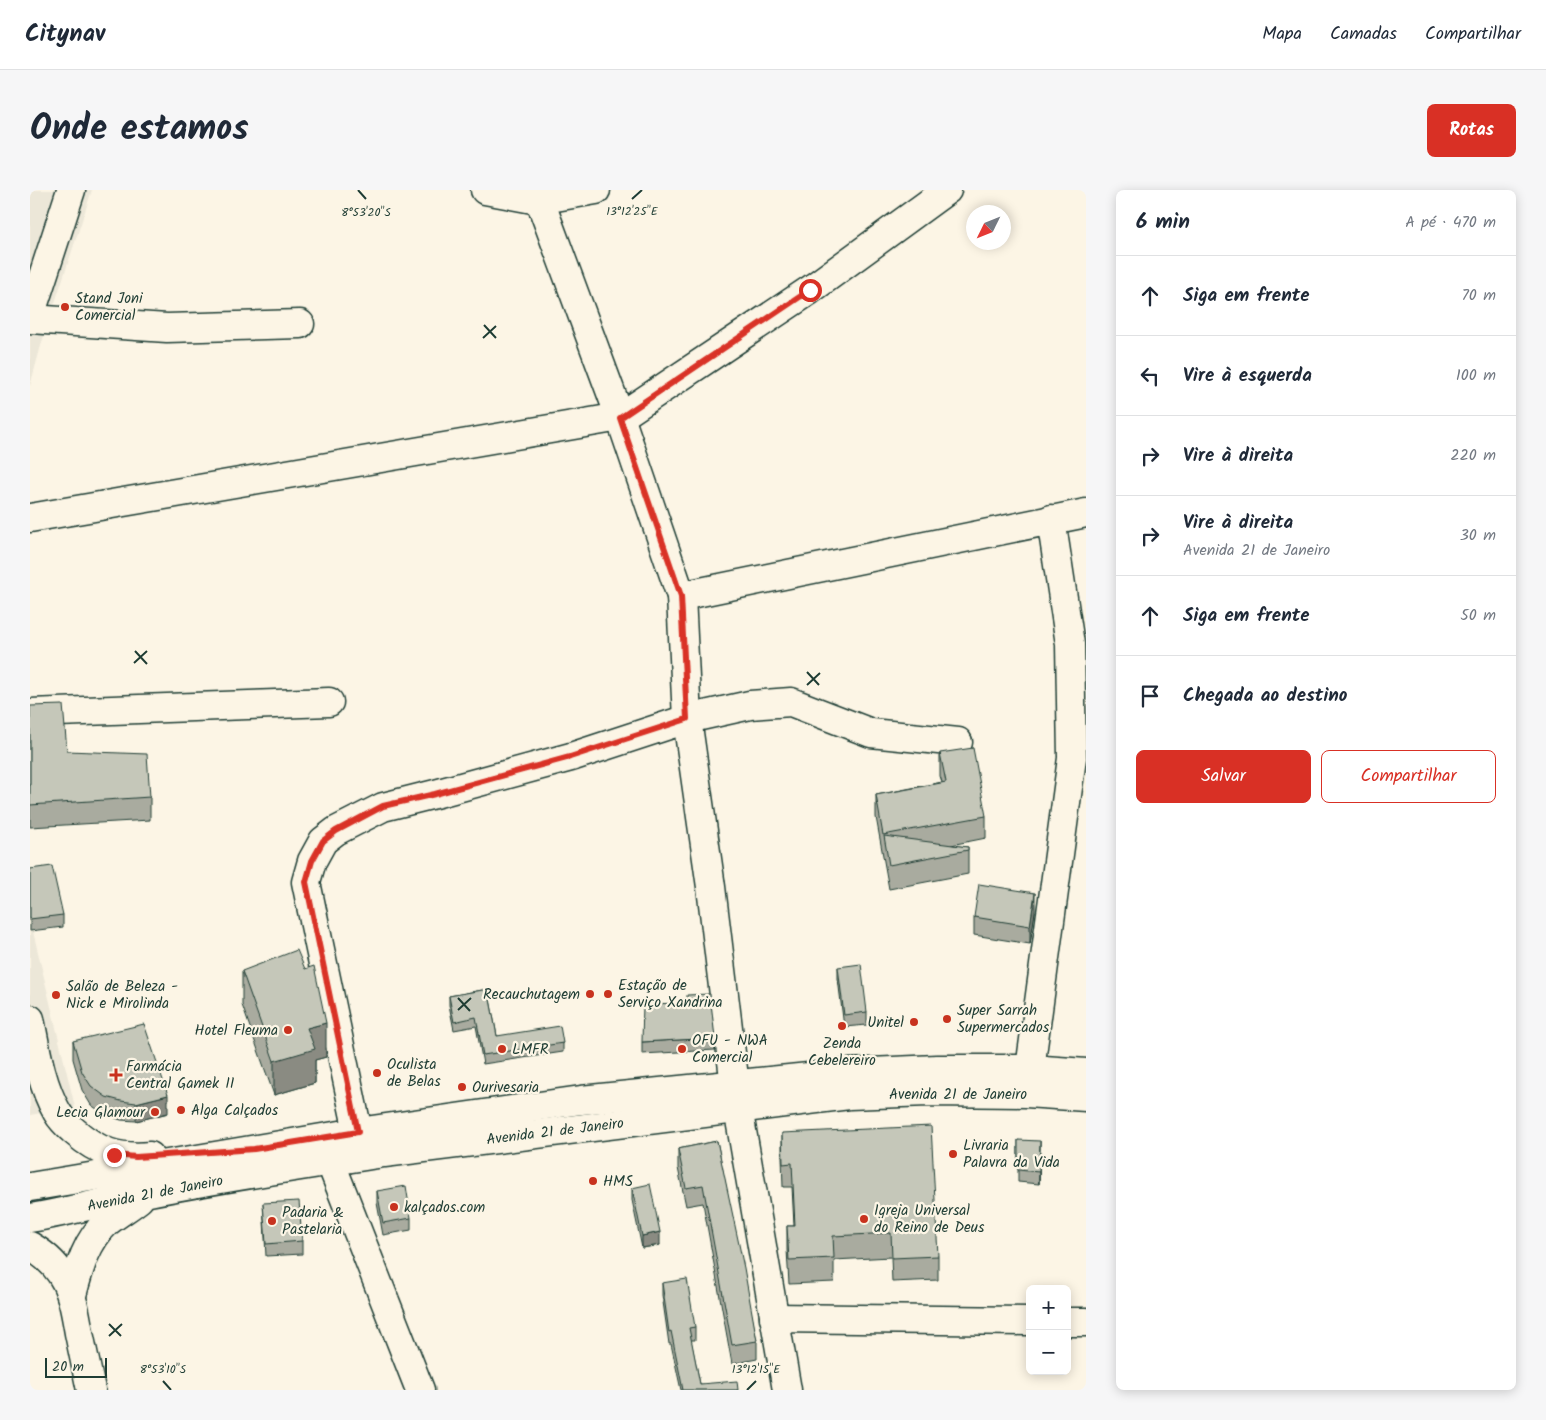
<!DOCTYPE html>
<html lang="pt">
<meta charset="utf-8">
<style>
body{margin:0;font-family:Kalam,sans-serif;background:#f6f6f7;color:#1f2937}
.controls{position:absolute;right:15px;bottom:15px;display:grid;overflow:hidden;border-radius:8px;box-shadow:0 2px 12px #0003}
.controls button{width:45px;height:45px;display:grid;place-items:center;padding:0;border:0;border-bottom:1px solid #e0e1e3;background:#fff;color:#1f2937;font:25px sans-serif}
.compass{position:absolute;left:936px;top:15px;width:45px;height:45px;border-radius:50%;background:#fff;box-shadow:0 2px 12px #0003;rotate:227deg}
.scale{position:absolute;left:15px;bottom:12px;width:62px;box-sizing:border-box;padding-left:5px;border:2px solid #1f3d34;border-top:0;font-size:14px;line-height:18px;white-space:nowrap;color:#1f3d34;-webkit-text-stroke:4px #fcf5e5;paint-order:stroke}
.stop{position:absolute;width:15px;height:15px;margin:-11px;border:4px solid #d93025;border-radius:50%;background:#fff}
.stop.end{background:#d93025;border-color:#fff;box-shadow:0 1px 5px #0008}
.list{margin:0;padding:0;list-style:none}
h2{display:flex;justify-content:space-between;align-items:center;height:65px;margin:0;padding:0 20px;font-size:21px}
h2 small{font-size:16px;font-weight:400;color:#747a83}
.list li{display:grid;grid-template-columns:32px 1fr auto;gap:15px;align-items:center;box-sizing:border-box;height:80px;padding:0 20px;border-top:1px solid #e0e1e3}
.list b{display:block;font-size:19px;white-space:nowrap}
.list p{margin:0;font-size:16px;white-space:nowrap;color:#747a83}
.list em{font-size:16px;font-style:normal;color:#747a83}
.actions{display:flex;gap:10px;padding:15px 20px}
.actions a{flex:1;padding:11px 0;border:1px solid #d93025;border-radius:8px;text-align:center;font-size:18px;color:#d93025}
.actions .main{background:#d93025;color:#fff}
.icon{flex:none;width:28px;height:28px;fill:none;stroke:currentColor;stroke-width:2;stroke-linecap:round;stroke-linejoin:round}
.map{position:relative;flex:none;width:1056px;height:1200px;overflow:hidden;border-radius:8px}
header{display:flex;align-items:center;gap:30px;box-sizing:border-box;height:70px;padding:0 25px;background:#fff;border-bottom:1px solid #e0e1e3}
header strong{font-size:24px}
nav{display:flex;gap:28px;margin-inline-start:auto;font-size:18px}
.intro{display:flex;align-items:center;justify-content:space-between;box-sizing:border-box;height:120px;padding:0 30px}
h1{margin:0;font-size:35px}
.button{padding:12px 22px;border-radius:8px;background:#d93025;color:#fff;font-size:18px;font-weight:700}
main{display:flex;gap:30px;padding:0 30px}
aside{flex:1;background:#fff;border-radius:8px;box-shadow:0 2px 12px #0003}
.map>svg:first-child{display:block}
</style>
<header>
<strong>Citynav</strong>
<nav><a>Mapa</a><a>Camadas</a><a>Compartilhar</a></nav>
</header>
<div class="intro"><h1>Onde estamos</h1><a class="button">Rotas</a></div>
<main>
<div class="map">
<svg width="1056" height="1200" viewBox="0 0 1056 1200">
<rect width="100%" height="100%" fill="#fcf5e5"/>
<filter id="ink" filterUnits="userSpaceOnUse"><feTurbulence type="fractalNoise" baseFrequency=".02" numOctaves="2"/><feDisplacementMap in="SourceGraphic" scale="10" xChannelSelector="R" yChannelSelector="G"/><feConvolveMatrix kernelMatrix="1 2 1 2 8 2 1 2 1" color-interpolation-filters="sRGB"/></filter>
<g filter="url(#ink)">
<g fill="#ece7d8">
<path d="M0 0H62L12 152 0 196Z"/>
<path d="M0 729 45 917 0 925Z"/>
</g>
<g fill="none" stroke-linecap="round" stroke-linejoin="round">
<defs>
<g id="minor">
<path d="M455 0 508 10 566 0"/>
<path d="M506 0 590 227 651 406 657 529 681 697 705 896"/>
<path d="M0 129 137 138 270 134"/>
<path d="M0 328 590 227 780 100 917 0"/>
<path d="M651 406 1056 323"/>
<path d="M0 523 299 512"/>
<path d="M1000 879 1042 568 1040 454 1021 329"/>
<path d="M708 918 757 1200"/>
<path d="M328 942 276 692 282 671 293 651 306 641 353 617 405 604 541 567 657 529 720 515 761 512 841 543 928 552"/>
<path d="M300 971 390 1200"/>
<path d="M744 1128 1000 1131"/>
<path d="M1037 1132H1056"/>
</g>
<g id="major">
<path d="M0 126 41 0"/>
<path d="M0 829C6 860 11 894 27 922 31 929 38 936 45 942 68 962 88 969 120 966"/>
<path d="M0 997 328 942 551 910 818 883 907 879H1000L1056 883"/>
<path d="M0 1028C40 1022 79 1010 119 1002 196 987 276 975 354 963L819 905 898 902 996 903 1056 907"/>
<path d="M0 1056C38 1078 42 1103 49 1143 53 1162 57 1181 61 1200"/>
<path d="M42 1105C49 1079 56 1051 77 1032 87 1024 99 1017 109 1009"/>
</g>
</defs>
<use href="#minor" stroke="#1f3d34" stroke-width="31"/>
<use href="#major" stroke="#1f3d34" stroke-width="31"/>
<use href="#minor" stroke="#fcf5e5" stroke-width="28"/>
<use href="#major" stroke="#fcf5e5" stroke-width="28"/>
</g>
<g fill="#a9ab9f" stroke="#1f3d34">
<path d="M0 516 37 561 120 607V630L0 637Z"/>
<path d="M910 563 956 626V648L921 655 938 657V684L859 699 846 627V605L912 592 910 586Z"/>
<path d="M0 679 33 725V737L0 741Z"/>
<path d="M1005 721 1000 754 944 745V727Z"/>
<path d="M808 777 837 822V835L814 837 808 789Z"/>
<path d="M212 781 296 867 285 870V893L244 905 212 815Z"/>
<path d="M458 799 467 846 533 853V862L453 874 446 836 424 840 419 815V806Z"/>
<path d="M685 848V860L612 864V852Z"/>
<path d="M43 851 138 923 106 931 91 930 76 925 61 915 52 900 43 869Z"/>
<path d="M752 943 908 1066V1090L862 1092 861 1067 804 1070V1092L759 1094 757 1060V1036H764L762 997H753L752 967Z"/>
<path d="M988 950 1010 964 1009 994 988 992Z"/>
<path d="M687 951 727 1151V1169L702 1174 673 1013 656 1016 648 978V959Z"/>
<path d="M602 998 630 1055 612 1058 602 1010Z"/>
<path d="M347 1001 381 1028V1040L353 1045 347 1013Z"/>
<path d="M233 1013 272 1051V1064L236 1066Z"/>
<path d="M632 1093 665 1137V1150H661L670 1194 708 1200H651L641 1154H639L632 1105Z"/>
</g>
<g fill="#8a8b82" stroke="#1f3d34">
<path d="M1005 703V721L1000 754V736Z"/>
<path d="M296 833V867L285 870V893L244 905V871L277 838Z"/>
<path d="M138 905V923L106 931V913Z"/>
<path d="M1010 951V964L1009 994V982Z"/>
<path d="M630 1042V1055L612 1058V1046Z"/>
</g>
<g fill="#c5c7b9" stroke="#1f3d34">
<path d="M33 515 37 561 117 564 120 607 0 615V516Z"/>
<path d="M943 558 956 626 853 645 846 605 916 592 910 563Z"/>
<path d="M854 646 938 657V660L859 675Z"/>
<path d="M22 676 33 725 0 729V679Z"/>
<path d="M949 694 1005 703 1000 736 944 727Z"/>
<path d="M267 760 275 779 284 776 296 833 277 838 285 859 244 871 212 781Z"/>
<path d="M831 774 837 822 814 825 808 777Z"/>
<path d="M458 799 467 846 530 836 533 853 453 865 446 827 424 832 419 806Z"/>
<path d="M680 804 685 848 612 852 613 814 657 813V805Z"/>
<path d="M114 834 138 905 106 913 91 911 76 907 61 896 52 882 43 851Z"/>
<path d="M901 936 908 1066 862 1068 861 1043 803 1046 804 1068 759 1070 757 1036H765L762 973 753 974 752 943Z"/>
<path d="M988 950 1010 951 1009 982 988 980Z"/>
<path d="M687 951 714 1078 727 1151 702 1155 673 995 656 998 648 959Z"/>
<path d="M620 994 630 1042 612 1046 602 998Z"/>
<path d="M376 996 381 1028 353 1033 347 1001Z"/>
<path d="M269 1011 272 1051 236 1054 233 1013Z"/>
<path d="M657 1089 665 1137 659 1138 670 1194 707 1191 708 1200H653L641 1141 639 1142 632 1093Z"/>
</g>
</g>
<g fill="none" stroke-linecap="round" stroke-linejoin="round" filter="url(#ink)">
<path stroke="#d93025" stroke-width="6" d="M84 965 106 967 224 959 328 942 276 692 282 671 293 651 306 641 353 616 405 604 540 567 657 529 651 406 590 228 780 100"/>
</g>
<path fill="none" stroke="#1f3d34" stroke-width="2" d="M328 0 336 9M602 9 612 0M454 135 466 148M453 148 466 136M105 461 117 474M104 473 117 461M777 482 789 495M777 495 790 483M428 808 440 821M428 820 441 808M79 1134 91 1146M79 1146 92 1134M133 1191 141 1200M717 1200 726 1191"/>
<g fill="#c8321e" stroke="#fcf5e5" stroke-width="2">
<circle cx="35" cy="117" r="5"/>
<circle cx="560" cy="804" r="5"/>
<circle cx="578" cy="804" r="5"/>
<circle cx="26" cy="805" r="5"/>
<circle cx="917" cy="829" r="5"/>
<circle cx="884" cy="832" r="5"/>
<circle cx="812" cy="836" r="5"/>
<circle cx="258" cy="840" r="5"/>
<circle cx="472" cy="859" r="5"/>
<circle cx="652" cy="859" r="5"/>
<circle cx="347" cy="883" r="5"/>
<path d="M83.5 877.5h5v5h5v5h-5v5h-5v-5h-5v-5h5z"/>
<circle cx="432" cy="897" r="5"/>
<circle cx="151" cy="920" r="5"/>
<circle cx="125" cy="922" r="5"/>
<circle cx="923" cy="964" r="5"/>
<circle cx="563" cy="991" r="5"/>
<circle cx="364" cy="1017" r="5"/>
<circle cx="834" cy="1029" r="5"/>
<circle cx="242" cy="1031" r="5"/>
</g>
<g text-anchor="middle" stroke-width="4.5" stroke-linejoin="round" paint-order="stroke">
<g font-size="15" fill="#1f3d34" stroke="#fcf5e5" text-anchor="start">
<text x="45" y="113">Stand Joni<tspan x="45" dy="17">Comercial</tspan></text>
<text x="588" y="800">Estação de<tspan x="588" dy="17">Serviço Xandrina</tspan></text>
<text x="36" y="801">Salão de Beleza -<tspan x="36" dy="17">Nick e Mirolinda</tspan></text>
<text x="550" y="809" text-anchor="end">Recauchutagem</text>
<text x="927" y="825">Super Sarrah<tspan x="927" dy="17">Supermercados</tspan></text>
<text x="874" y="837" text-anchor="end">Unitel</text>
<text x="248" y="845" text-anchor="end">Hotel Fleuma</text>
<text x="662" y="855">OFU - NWA<tspan x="662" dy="17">Comercial</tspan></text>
<text x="812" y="858" text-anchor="middle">Zenda<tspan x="812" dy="17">Cebelereiro</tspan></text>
<text x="482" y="864">LMFR</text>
<text x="357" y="879">Oculista<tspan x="357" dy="17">de Belas</tspan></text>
<text x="96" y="881">Farmácia<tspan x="96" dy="17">Central Gamek II</tspan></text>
<text x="442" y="902">Ourivesaria</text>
<text x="161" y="925">Alga Calçados</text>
<text x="115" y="927" text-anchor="end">Lecia Glamour</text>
<text x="933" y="960">Livraria<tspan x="933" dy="17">Palavra da Vida</tspan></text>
<text x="573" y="996">HMS</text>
<text x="374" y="1022">kalçados.com</text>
<text x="844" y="1025">Igreja Universal<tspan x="844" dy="17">do Reino de Deus</tspan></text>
<text x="252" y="1027">Padaria &amp;<tspan x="252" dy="17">Pastelaria</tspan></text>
</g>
<g font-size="15" fill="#1f3d34" stroke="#fcf5e5">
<text x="928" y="909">Avenida 21 de Janeiro</text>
<text transform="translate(525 941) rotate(-7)" y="5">Avenida 21 de Janeiro</text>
<text transform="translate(125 1003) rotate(-11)" y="5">Avenida 21 de Janeiro</text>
</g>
</g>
<g font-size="12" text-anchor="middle" fill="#1f3d34" stroke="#fcf5e5" stroke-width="4.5" stroke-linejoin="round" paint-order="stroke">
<text x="602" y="25">13°12'25"E</text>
<text x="336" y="26">8°53'20"S</text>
<text x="133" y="1183">8°53'10"S</text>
<text x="726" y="1183">13°12'15"E</text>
</g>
</svg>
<div class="controls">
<button>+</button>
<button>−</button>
</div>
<svg class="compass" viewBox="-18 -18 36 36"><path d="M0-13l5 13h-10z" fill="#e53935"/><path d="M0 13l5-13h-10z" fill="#747a83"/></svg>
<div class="scale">20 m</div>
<div class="stop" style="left:780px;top:100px"></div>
<div class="stop end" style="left:84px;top:965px"></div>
</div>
<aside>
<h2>6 min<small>A pé · 470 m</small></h2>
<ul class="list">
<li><svg class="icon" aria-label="ahead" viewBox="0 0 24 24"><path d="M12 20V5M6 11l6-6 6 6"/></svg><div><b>Siga em frente</b></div><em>70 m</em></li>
<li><svg class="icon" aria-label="left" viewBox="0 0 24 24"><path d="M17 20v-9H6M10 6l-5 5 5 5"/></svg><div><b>Vire à esquerda</b></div><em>100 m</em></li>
<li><svg class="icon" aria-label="right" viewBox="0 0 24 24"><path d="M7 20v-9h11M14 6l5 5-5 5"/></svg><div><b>Vire à direita</b></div><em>220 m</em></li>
<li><svg class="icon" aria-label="right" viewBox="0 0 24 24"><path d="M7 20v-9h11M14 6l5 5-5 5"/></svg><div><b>Vire à direita</b><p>Avenida 21 de Janeiro</p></div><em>30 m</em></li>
<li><svg class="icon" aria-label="ahead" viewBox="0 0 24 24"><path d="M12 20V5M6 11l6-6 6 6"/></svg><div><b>Siga em frente</b></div><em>50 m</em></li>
<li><svg class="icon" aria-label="arrive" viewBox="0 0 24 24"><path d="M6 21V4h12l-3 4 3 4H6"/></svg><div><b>Chegada ao destino</b></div></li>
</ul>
<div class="actions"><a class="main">Salvar</a><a>Compartilhar</a></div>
</aside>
</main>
